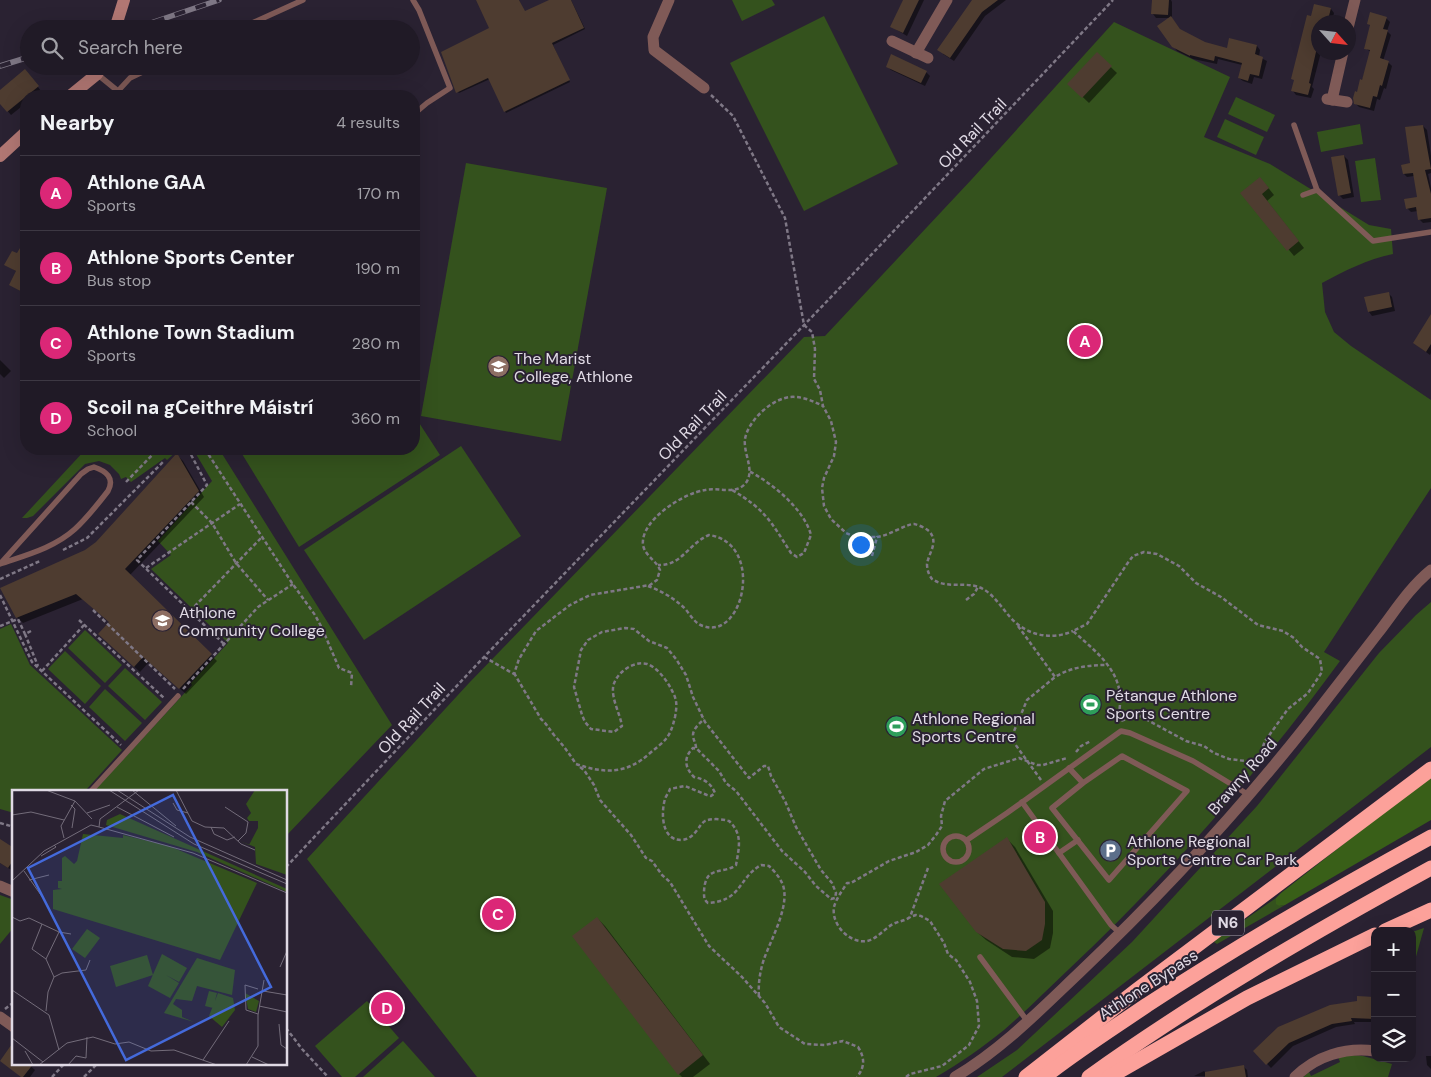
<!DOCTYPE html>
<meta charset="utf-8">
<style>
body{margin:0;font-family:"DM Sans",sans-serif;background:#28232e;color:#f1f3f6}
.controls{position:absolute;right:15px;bottom:15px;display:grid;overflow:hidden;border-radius:10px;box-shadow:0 5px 20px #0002}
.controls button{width:45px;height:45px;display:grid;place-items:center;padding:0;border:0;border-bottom:1px solid #3d3843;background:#201a26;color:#f1f3f6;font:25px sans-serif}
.compass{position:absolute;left:1311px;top:15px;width:45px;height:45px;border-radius:50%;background:#201a26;box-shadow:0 5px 20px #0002;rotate:117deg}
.you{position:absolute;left:860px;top:544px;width:18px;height:18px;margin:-12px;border:4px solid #fff;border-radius:50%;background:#1a73e8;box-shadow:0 0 0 8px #1a73e833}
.badge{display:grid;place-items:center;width:32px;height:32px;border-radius:50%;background:#db2777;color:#fff;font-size:16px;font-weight:700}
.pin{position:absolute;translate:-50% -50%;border:2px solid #fff;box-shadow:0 1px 5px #0006}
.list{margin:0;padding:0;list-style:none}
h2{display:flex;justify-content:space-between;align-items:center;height:65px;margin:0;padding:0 20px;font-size:21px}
h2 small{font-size:16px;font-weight:400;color:#a2a1a7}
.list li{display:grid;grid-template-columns:32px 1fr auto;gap:15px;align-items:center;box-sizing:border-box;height:75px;padding:0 20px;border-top:1px solid #3d3843}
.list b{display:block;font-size:19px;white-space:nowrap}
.list p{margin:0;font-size:16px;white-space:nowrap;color:#a2a1a7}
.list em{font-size:16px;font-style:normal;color:#a2a1a7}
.icon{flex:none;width:28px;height:28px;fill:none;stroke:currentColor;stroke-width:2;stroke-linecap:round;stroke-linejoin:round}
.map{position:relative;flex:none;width:1431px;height:1077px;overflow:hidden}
.search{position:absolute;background:#201a26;box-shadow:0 5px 20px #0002;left:20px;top:20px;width:400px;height:55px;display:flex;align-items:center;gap:12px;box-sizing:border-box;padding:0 18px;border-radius:28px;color:#a2a1a7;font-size:19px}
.panel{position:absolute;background:#201a26;box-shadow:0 5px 20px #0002;left:20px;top:90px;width:400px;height:365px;border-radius:20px}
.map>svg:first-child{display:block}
</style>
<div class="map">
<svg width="1431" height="1077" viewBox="0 0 1431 1077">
<rect width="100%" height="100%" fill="#2a2232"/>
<g fill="#34521d">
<path d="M732 0H772L775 5 742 21Z"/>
<path d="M824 16 898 164 804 211 730 63Z"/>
<path d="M1114 22 1230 77 1204 137 1270 164 1369 225 1391 229 1393 254C1367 259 1345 271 1322 283L1325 312 1334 332 1351 346 1431 400V488L1324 652 1340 661C1259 772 1168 876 1068 970 1047 990 1026 1011 1004 1030 983 1047 960 1063 936 1077H477L307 859 469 683 804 337 825 336 972 179Z"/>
<path d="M1236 97 1275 115 1267 132 1228 114Z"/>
<path d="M1225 119 1264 137 1256 155 1217 137Z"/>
<path d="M1360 124 1363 144 1321 152 1317 132Z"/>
<path d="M1375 158 1381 200 1361 202 1355 161Z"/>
<path d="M466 163 607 188 561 441 421 416Z"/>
<path d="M414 415 440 455 299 547 239 449H414Z"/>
<path d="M461 446 521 536 364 640 304 550Z"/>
<path d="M86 449H179L167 460 165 458 131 482 126 477 121 479 119 474 110 465 99 461 85 464 33 516 27 518H22Z"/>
<path d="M193 449H219L392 725 286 836V791H94L192 685 191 683 228 643 151 569 171 555 158 541 212 481Z"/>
<path d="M1431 602V747L1002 1077H977L1017 1050 1132 942 1257 806 1379 653 1416 615Z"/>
<path d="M11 624 30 665 122 750 85 791H14V813L0 809V629Z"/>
<path d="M85 630 122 665 105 683 68 648Z"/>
<path d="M65 651 101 686 85 704 48 669Z"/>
<path d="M125 668 162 702 145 720 108 686Z"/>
<path d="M105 689 142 723 125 741 89 707Z"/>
<path d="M0 895 14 900V927L0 944Z"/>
<path d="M1276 898 1279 906 1285 905 1217 944 1214 942 1217 939Z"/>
<path d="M1424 928 1412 971V932Z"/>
<path d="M367 1001 399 1038 355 1077H342L315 1046Z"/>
<path d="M403 1041 435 1077H363Z"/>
<path d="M1351 1055 1363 1056 1392 1064 1388 1077H1303L1309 1072 1311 1076 1340 1062 1338 1057Z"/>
</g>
<path fill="#395f18" d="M1431 778V820L1285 905 1279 906 1276 904V898L1281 893 1405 796Z"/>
<g fill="#0007">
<path d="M477 0H519L525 13 552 0H571L585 29 553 45 570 82 506 113 490 79 459 93 458 92 491 29Z"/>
<path d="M905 0H924L907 36 892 27Z"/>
<path d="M976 0H1006L985 16 954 61 943 54Z"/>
<path d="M1153 0H1171L1172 2V18L1181 31 1205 43 1228 49 1257 46 1260 50 1259 57 1267 61 1262 79 1254 77 1252 84 1243 81 1239 78 1242 65 1218 59 1217 64 1193 59 1177 51 1173 46 1171 18H1156L1153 14Z"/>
<path d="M1331 9 1334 13 1332 22H1318V52H1321L1312 87 1314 89 1311 98 1296 95 1293 91 1312 17Z"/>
<path d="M1386 18 1390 22 1387 31 1391 35 1383 61 1388 62 1392 66 1386 89 1384 88 1380 100 1377 99 1374 111 1359 107 1355 103 1371 52 1365 48 1371 27 1368 23Z"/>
<path d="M1097 54 1117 73 1089 103 1069 84Z"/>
<path d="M887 66 926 72 930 76 925 86 891 70Z"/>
<path d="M29 75 41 91 34 96H26V103L11 115 0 102V91Z"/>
<path d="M1423 126 1427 130 1431 156V173L1428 174 1431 188V222L1423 223 1419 219 1418 211 1411 212 1407 208 1418 198 1414 176 1407 177 1404 174 1412 164Z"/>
<path d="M1344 156 1348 160 1354 197 1343 199 1339 195Z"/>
<path d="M1266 185 1274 195 1267 201 1304 248 1294 256 1242 193Z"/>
<path d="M26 240V295L10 284 17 272 6 264 18 255Z"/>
<path d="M414 245 420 281 414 282Z"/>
<path d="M1388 293 1392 297 1395 311 1372 316 1369 312 1366 298Z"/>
<path d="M1431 322V353L1430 355 1414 343Z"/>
<path d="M0 360 11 371 4 378 0 374Z"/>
<path d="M177 455 183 461 204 497 130 575 217 661 186 694 149 662 140 672 99 634 110 622 83 599 23 623 17 617 86 551 97 542Z"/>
<path d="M1007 839 1015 847 1053 911V933L1050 948 1034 959 1012 957 986 940 977 932Z"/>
<path d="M0 845 14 849 13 871 0 863Z"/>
<path d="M597 918 605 926 710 1064 693 1077H682L679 1074Z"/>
<path d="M1375 998V1022H1354L1355 1024 1336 1027 1293 1046 1271 1068 1255 1051Z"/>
<path d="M1426 1056H1431V1069L1427 1065Z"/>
<path d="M14 1063H27L35 1070 30 1077H22Z"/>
<path d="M1243 1066 1247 1070 1248 1077 1194 1076 1204 1071 1206 1073Z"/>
</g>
<g fill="#4e3c30">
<path d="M476 0H519L525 11 549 0H571L584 28 552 43 570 80 504 112 488 78 456 93 441 52 489 28Z"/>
<path d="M903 0H919L903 33 890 27Z"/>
<path d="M972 0H998L982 12 950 58 937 50Z"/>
<path d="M1152 0H1169L1168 15 1151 14Z"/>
<path d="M1314 4 1331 8 1328 20 1325 19 1324 22H1318V43L1309 83 1311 84 1308 95 1291 91 1294 80 1291 79 1307 15 1311 16Z"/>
<path d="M1370 12 1387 17 1383 29 1388 30 1380 58 1389 61 1382 86 1380 85 1377 97 1373 96 1370 108 1354 104 1353 98 1355 91 1357 92 1360 79 1362 80 1370 50 1364 49 1370 25 1367 24Z"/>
<path d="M1171 16 1180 29 1205 42 1227 48 1229 38 1257 45 1255 54 1263 57 1259 76 1250 74 1248 81 1238 78 1242 63 1215 56 1214 61 1190 55V56L1172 47 1157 26Z"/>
<path d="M1097 52 1112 66 1082 98 1067 84Z"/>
<path d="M891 54 927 71 921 83 886 67Z"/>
<path d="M25 69 39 86 7 112 0 104V90Z"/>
<path d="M1423 125 1431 169 1425 170 1431 194V218L1418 220 1416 207 1406 209 1404 199 1417 197 1413 173 1403 174 1401 165 1410 163 1405 127Z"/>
<path d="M1344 155 1351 193 1338 196 1331 157Z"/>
<path d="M1260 177 1269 188 1262 194 1299 241 1287 251 1240 193Z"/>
<path d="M26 238V294L9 285 16 271 4 265 12 251 17 253Z"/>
<path d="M1389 292 1392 307 1368 312 1364 297Z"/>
<path d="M1431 314V344L1426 352 1413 343Z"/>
<path d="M177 453 199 491 125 569 212 654 179 689 143 657 134 667 98 634 109 622 76 594 16 618 0 588 85 550 96 542Z"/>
<path d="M1007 837 1045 902V924L1042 940 1026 951 1003 949 976 932 939 884Z"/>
<path d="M0 839 14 848V859L8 868 0 863Z"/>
<path d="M597 917 703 1055 678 1075 572 936Z"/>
<path d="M1357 996 1375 997V1019L1351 1018 1352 1021 1332 1024 1289 1043 1266 1065 1253 1051 1278 1027 1330 1005 1357 1001Z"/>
<path d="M14 1041V1063H34L23 1077H21L0 1061Z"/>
<path d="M1244 1065 1246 1077H1205V1072Z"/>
</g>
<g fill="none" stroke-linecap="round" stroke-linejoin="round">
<g stroke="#7f7886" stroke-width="2.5" stroke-dasharray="4 2.5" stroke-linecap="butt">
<path d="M711 95 733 116 785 218 804 325 812 332 815 349 814 379 820 390 823 406 831 421 836 442 834 456 824 478 822 488 824 506 831 519 846 533 855 537H877"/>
<path d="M188 449 207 485 137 560 224 644"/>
<path d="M205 449 292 583 315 615 322 628 339 668 352 673 351 687"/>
<path d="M126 482 158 449"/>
<path d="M732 490C766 510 771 522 791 553L797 557 804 553 811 535C804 509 773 484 749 471"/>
<path d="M191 502 212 523 236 563 268 600"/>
<path d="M63 550 87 538 163 462"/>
<path d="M872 556 877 537C888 536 906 524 914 524 919 525 925 528 929 531 939 542 929 552 927 564 927 570 929 575 932 579 948 590 967 580 983 589 994 595 1002 608 1010 617 1026 635 1050 641 1073 631"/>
<path d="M146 568 240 504"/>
<path d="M0 579 40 561"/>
<path d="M648 586C659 590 672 597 681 605 689 611 693 623 703 626 744 641 765 543 709 535 689 543 682 566 658 565"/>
<path d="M0 595 32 662 121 745"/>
<path d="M966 600 974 594 978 587"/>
<path d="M93 610 175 689"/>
<path d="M190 611 262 537"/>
<path d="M79 620 164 698"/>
<path d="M0 626 18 619 25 634"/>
<path d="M1018 626 1055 677C1071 667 1089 665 1108 665"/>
<path d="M31 631 25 634 38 666"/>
<path d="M484 657 514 674 519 659 536 631 570 605 590 595 650 585 657 580 660 570C656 560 645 556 643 545 640 520 684 493 705 490 717 487 735 495 745 484 756 471 743 454 745 439 748 421 771 399 790 397 802 396 813 401 823 406"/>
<path d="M42 671 84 625"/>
<path d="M514 673 541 719C547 724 549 729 554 735 562 744 569 753 576 764"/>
<path d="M183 689 258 607 293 584"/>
<path d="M1118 722C1118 716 1120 709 1120 703 1122 670 1095 651 1073 631L1087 624 1127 564 1133 556 1144 552 1157 554 1179 566 1196 583 1221 597 1258 625 1283 631 1294 638 1302 647 1320 659 1322 672 1308 693 1288 709 1265 741 1261 752 1256 761 1253 762 1229 759 1214 753 1204 746 1186 741 1140 716H1135L1121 721"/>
<path d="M696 748C696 743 693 740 693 735 693 729 700 723 704 719"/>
<path d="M1076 752 1081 746 1091 741"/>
<path d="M576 764C605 774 627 774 650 753 666 740 670 738 675 717 678 701 676 698 669 685 664 677 656 667 647 664 632 660 614 675 613 688 612 700 620 714 622 726L614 732 591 729 585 722 582 715 574 687 581 650 588 640 602 632 625 628 634 629 649 641 667 648 676 659 686 675 693 697 705 722 749 778 764 766H768L771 776 785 801 796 827 821 870 832 883 836 893 835 898 831 899 816 886 805 872 782 851 736 791 726 783 719 771 697 749 693 748C683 758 685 768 694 777 704 779 711 783 715 793L711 796 707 795 685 786 670 789C669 792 666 796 665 799 661 812 661 841 682 840 695 839 699 824 705 821 712 818 722 819 729 821 743 834 739 848 736 865 723 875 705 864 704 892 704 897 704 900 708 903 742 901 738 878 761 865L769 866C773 870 778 875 781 881 793 901 771 939 764 959 760 971 758 984 759 997"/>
<path d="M580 767 584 770 594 785 600 800 631 835 646 858 652 861 662 875 670 882 709 946 742 977 765 1003 779 1027 805 1044 825 1045 843 1041 858 1047C865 1058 865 1067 857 1077"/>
<path d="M1041 780 1015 744 1012 736 1027 700 1055 677"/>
<path d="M0 823 14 827"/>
<path d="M286 867 484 657 833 295 1113 0"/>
<path d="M928 868 910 917C905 921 899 921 893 924 884 929 877 939 867 941 850 944 831 925 834 907 836 899 842 891 847 883H851L889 861 916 852 928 845 936 835 942 826 941 816 945 801 984 769 1019 758 1037 765H1043L1067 758"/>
<path d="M5 1009 14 1002"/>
<path d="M286 1028 302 1049 328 1077"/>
<path d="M52 1077 65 1063"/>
<path d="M84 1077 98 1063"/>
<path d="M906 1077 910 1074 942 1066 969 1045 979 1026 977 1001 970 982 956 960 948 954 944 943 930 921 921 916 916 915 910 917"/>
</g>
<g stroke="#7f5a57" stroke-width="5.5">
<path d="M413 0 419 10 450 88 427 103 414 114"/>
<path d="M239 29 303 0"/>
<path d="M97 74 124 96"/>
<path d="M118 91 130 78 155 66"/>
<path d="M1294 125 1317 190"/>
<path d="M1303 195 1317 190 1373 241 1431 232"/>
<path d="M0 564C26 555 54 548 75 529 87 518 98 504 108 491 115 478 106 471 94 467L88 469 81 474 1 563"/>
<path d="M1069 768 1083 783 1122 756 1187 791 1109 880 1052 808 1083 783"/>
<path d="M91 791 178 696"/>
<path d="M1022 802 1111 925 1120 933"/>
<circle cx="956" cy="849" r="13"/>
<path d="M967 840 1007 813 1121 731 1130 733 1193 761 1249 795"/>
<path d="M1059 853 1078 840"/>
<path d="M980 957 1028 1022"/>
</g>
<g stroke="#7f5a57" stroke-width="11">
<path d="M669 0 653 37 654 50 704 88"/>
<path d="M1348 28 1355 0"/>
<path d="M892 41 928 58"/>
<path d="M916 53 947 0"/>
<path d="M1327 99 1347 102"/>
<path d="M1332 100 1343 52"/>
<path d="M0 886 14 892"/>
<path d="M0 1017 14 1027"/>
<path d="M955 1077C1002 1049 1040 1010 1079 973 1160 896 1237 813 1306 726 1330 695 1354 664 1378 633 1395 611 1409 588 1431 570"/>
<path d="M1295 1077C1316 1056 1345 1047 1375 1051"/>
</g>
<g stroke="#b17773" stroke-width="12">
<path d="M115 29 124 0"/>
<path d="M70 96 97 74 102 66"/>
<path d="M0 156 26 132"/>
</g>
<g stroke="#fca19a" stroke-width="15">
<path d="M1385 931 1431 910"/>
<path d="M1026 1077 1136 991 1431 769"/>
<path d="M1044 1077C1077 1051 1112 1029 1147 1005 1239 945 1334 890 1431 837"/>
<path d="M1089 1077C1198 999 1314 932 1431 868"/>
<path d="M1109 1077 1247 998 1375 935"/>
</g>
<defs>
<g id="rail">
<path d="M133 29 219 0"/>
<path d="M0 66 29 57"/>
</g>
</defs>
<use href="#rail" stroke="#7e7785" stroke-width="5.5"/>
<use href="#rail" stroke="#2a2232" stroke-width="4" stroke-dasharray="11" stroke-linecap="butt"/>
</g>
<defs>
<symbol id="school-disc" viewBox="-11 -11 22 22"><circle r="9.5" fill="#8d6e63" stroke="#2a2232"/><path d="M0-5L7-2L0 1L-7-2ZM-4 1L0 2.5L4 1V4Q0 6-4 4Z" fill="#fff"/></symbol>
<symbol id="stadium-disc" viewBox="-11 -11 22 22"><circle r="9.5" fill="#2e9e5b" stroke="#2a2232"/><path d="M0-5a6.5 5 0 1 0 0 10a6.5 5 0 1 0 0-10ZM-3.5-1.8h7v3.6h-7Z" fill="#fff"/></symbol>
<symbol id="parking-disc" viewBox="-11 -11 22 22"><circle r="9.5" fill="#5c6f8a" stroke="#2a2232"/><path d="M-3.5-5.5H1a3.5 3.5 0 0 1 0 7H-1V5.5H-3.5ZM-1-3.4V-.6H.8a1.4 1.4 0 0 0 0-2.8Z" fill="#fff"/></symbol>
</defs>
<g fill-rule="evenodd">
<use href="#school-disc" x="486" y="354" width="25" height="25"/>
<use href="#school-disc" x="150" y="608" width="25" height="25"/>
<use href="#stadium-disc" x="1078" y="692" width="25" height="25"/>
<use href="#stadium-disc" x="884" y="714" width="25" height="25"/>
<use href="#parking-disc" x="1098" y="838" width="25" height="25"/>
</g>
<g text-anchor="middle" stroke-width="4" stroke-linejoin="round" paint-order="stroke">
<rect fill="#2a2232" stroke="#a9a3af" stroke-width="1" x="1212" y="910.5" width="32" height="25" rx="4"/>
<g font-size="15" font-weight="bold" fill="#e0dae5">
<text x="1228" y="928">N6</text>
</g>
<g font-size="16" fill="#e0dae5" stroke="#2a2232">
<text transform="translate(972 133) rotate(-46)" y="6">Old Rail Trail</text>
<text transform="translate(692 425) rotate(-46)" y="6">Old Rail Trail</text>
<text transform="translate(411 718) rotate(-47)" y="6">Old Rail Trail</text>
<text transform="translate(1242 776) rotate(-49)" y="6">Brawny Road</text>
<text transform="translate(1148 984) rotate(-33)" y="6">Athlone Bypass</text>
</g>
<g font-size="16" fill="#e0dae5" stroke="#2a2232" text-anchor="start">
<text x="514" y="364">The Marist<tspan x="514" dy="18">College, Athlone</tspan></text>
<text x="179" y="618">Athlone<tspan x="179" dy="18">Community College</tspan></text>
<text x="1106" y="701">Pétanque Athlone<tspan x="1106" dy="18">Sports Centre</tspan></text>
<text x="912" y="724">Athlone Regional<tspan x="912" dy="18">Sports Centre</tspan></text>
<text x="1127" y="847">Athlone Regional<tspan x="1127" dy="18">Sports Centre Car Park</tspan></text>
</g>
</g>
<g transform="translate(12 790)">
<rect width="275" height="275" fill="#2a2232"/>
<path d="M243 0H275V85L244 74 243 57 228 51 237 55 246 38V31H237L235 28 239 23 234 14ZM108 24 275 99V102L185 62 94 35 95 30ZM71 44 111 48V45L157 56 245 93 208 170 41 119V100L50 99 46 98V91H50V68L53 66 62 74 65 71ZM75 139 88 148 73 168 60 159ZM150 164 175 178 167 192 154 185 167 193 158 208 136 196ZM135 165 141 185 104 197 98 176ZM185 168 223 180 220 205 185 196 180 211 164 209 161 214 170 220V227L182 232 152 223ZM197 201 205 203 201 218 193 216ZM206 203 221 208 223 220 210 237 197 226ZM233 203 247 211 244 222 236 219Z" fill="#34521d"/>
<path fill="none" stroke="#736c7a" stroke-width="1" d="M34 0 63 11 49 36 52 48M97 0 182 54 275 94M105 0 178 47 275 90M120 0 164 36M164 0 180 31 193 37 212 38 229 54 243 60M63 11 80 29M161 13 165 20 176 23M59 15 63 19 60 38M105 17 162 47M213 17 236 32 234 43 226 51M75 23 98 15M0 25 19 22 52 30M88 29 127 0M79 35 87 37 88 29M87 37 181 63 275 103M199 37 202 44 215 50 223 47M29 66 44 57 42 55M12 81 31 108M17 90 37 85M0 91 32 61 79 35M0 127 8 131 17 128 47 142 59 144M30 134 20 159 34 169 42 187M34 169 47 142M268 177 275 161M0 200 37 225 47 260M251 201 275 205M247 216 275 222M34 221 36 202 42 187 50 183 74 180 78 170M246 224 234 220 233 195 246 199M267 234 269 255 275 259M0 248 31 272M13 261 21 275M240 267 257 275M191 270 217 231M27 275 55 253 81 247 103 254 117 252 139 261 162 260 205 275M56 275 64 266 74 268 75 247M234 275 246 256V225L252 190"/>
<path fill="#446adb" fill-opacity="0.15" stroke="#446adb" stroke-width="2.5" d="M161 5 259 197 114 270 16 78Z"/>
<rect width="275" height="275" fill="none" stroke="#e0dae5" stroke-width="2.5"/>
</g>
</svg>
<div class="controls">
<button>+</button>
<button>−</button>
<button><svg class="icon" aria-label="layers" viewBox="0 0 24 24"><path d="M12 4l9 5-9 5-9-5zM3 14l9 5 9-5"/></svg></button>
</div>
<svg class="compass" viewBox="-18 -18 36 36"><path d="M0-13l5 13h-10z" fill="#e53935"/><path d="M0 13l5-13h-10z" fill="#a2a1a7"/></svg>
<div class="you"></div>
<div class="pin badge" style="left:1085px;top:341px">A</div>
<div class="pin badge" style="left:1040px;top:837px">B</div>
<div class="pin badge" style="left:498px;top:914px">C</div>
<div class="pin badge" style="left:387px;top:1008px">D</div>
<div class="search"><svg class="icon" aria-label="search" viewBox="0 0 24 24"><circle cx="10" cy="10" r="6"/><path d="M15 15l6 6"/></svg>Search here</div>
<section class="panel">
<h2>Nearby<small>4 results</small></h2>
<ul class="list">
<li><span class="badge">A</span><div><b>Athlone GAA</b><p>Sports</p></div><em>170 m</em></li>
<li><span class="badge">B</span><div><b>Athlone Sports Center</b><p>Bus stop</p></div><em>190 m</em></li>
<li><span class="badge">C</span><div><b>Athlone Town Stadium</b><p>Sports</p></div><em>280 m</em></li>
<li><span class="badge">D</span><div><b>Scoil na gCeithre Máistrí</b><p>School</p></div><em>360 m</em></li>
</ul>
</section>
</div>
